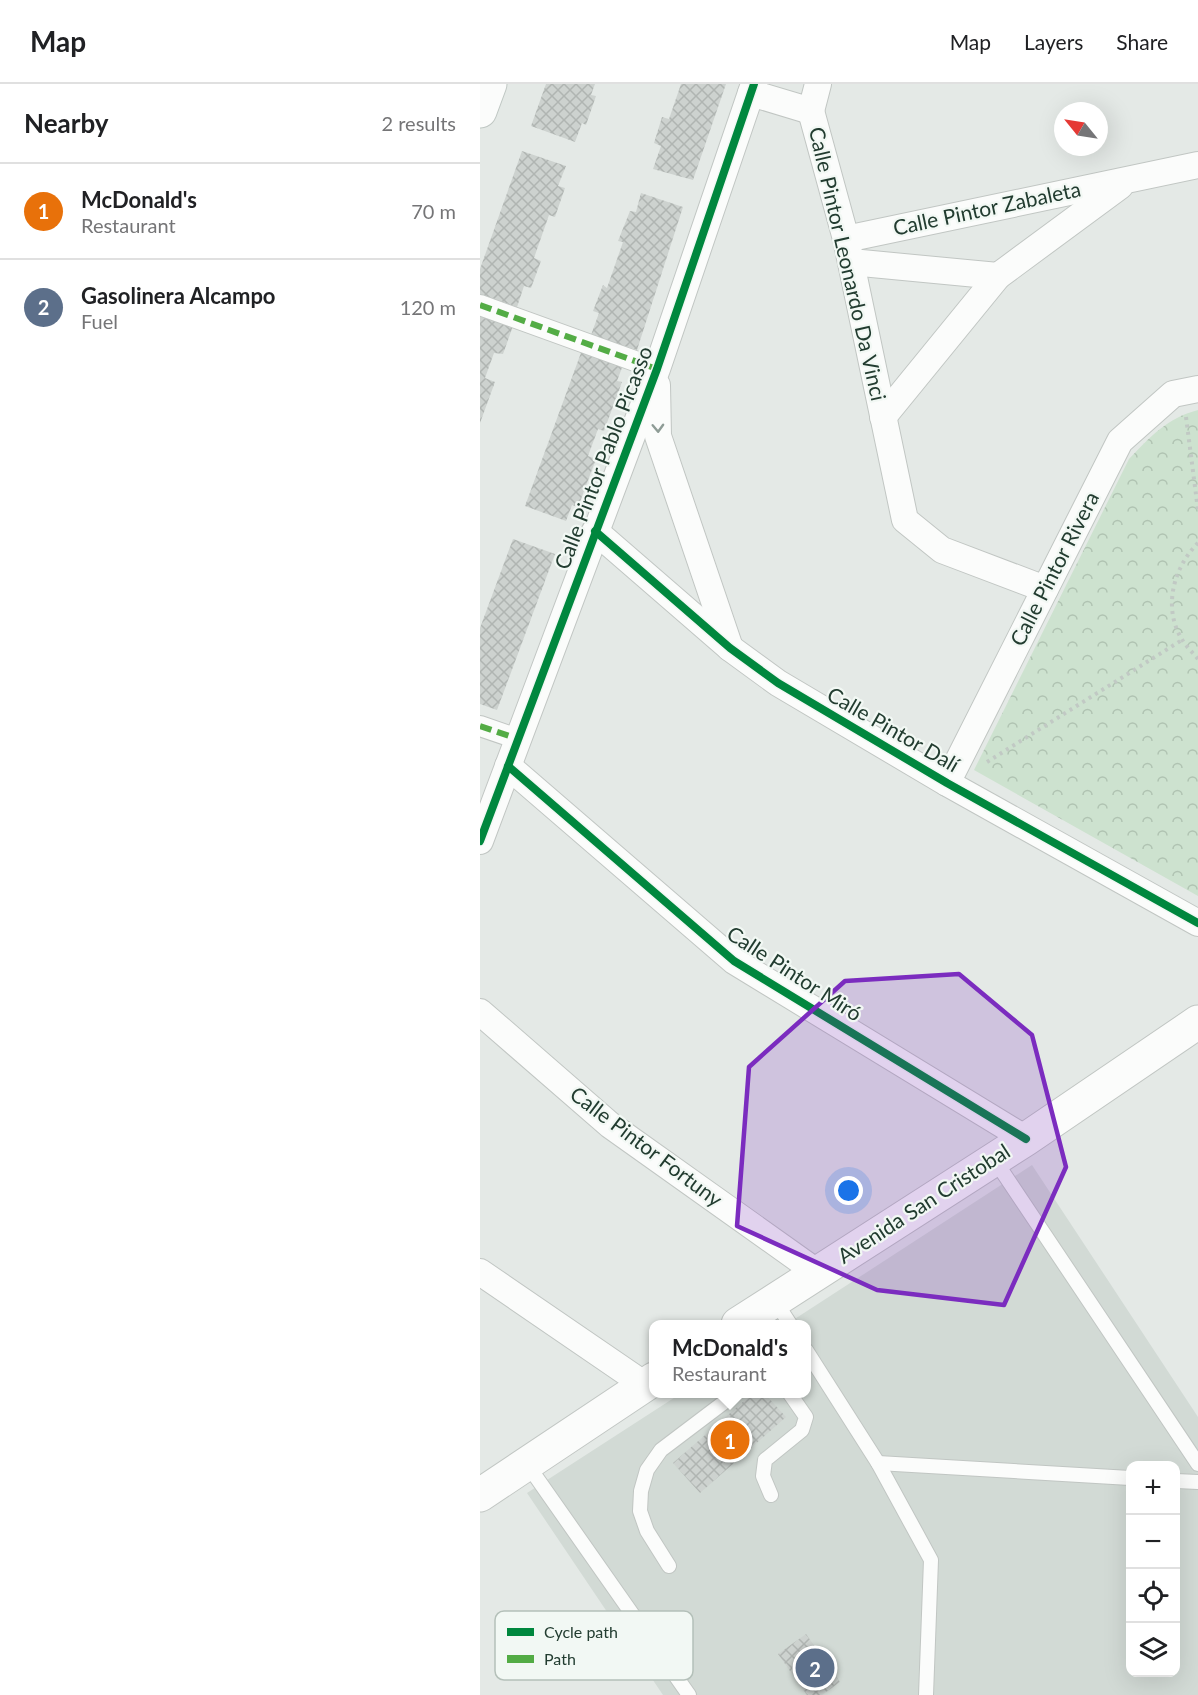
<!DOCTYPE html>
<meta charset="utf-8">
<style>
body{margin:0;font-family:Lato,sans-serif;background:#f2f2f2;color:#202124}
.controls{position:absolute;right:18px;bottom:18px;display:grid;overflow:hidden;border-radius:12px;box-shadow:0 6px 24px #0002}
.controls button{width:54px;height:54px;display:grid;place-items:center;padding:0;border:0;border-bottom:2px solid #e0e0e0;background:#fff;color:#202124;font:30px sans-serif}
.compass{position:absolute;left:574px;top:18px;width:54px;height:54px;border-radius:50%;background:#fff;box-shadow:0 6px 24px #0002;rotate:300deg}
.you{position:absolute;left:369px;top:1107px;width:21px;height:21px;margin:-15px;border:4px solid #fff;border-radius:50%;background:#1a73e8;box-shadow:0 0 0 9px #1a73e833}
.badge{display:grid;place-items:center;width:39px;height:39px;border-radius:50%;background:#db2777;color:#fff;font-size:20px;font-weight:700}
.pin{position:absolute;translate:-50% -50%;border:3px solid #fff;box-shadow:0 2px 6px #0006}
.popup{position:absolute;left:169px;top:1236px;width:162px;height:78px;box-sizing:border-box;display:grid;place-content:center;border-radius:12px;background:#fff;filter:drop-shadow(0 2px 4px #0005);font-size:20px;white-space:nowrap;color:#757577}
.popup b{font-size:22px;color:#202124}
.popup::after{content:'';position:absolute;left:50%;top:100%;margin-left:-12px;border:12px solid transparent;border-top-color:#fff}
.list{margin:0;padding:0;list-style:none}
h2{display:flex;justify-content:space-between;align-items:center;height:78px;margin:0;padding:0 24px;font-size:26px}
h2 small{font-size:20px;font-weight:400;color:#757577}
.list li{display:grid;grid-template-columns:39px 1fr auto;gap:18px;align-items:center;box-sizing:border-box;height:96px;padding:0 24px;border-top:2px solid #e0e0e0}
.list b{display:block;font-size:22px;white-space:nowrap}
.list p{margin:0;font-size:20px;white-space:nowrap;color:#757577}
.list em{font-size:20px;font-style:normal;color:#757577}
.icon{flex:none;width:33px;height:33px;fill:none;stroke:currentColor;stroke-width:2;stroke-linecap:round;stroke-linejoin:round}
.map{position:relative;flex:none;width:718px;height:1611px;overflow:hidden}
header{display:flex;align-items:center;gap:36px;box-sizing:border-box;height:84px;padding:0 30px;background:#fff;border-bottom:2px solid #e0e0e0}
header strong{font-size:28px}
nav{display:flex;gap:33px;margin-inline-start:auto;font-size:21px}
main{display:flex}
aside{flex:1;background:#fff}
.map>svg:first-child{display:block}
</style>
<header>
<strong>Map</strong>
<nav><a>Map</a><a>Layers</a><a>Share</a></nav>
</header>
<main>
<aside>
<h2>Nearby<small>2 results</small></h2>
<ul class="list">
<li><span class="badge" style="background:#e8710a">1</span><div><b>McDonald's</b><p>Restaurant</p></div><em>70 m</em></li>
<li><span class="badge" style="background:#5c6f8a">2</span><div><b>Gasolinera Alcampo</b><p>Fuel</p></div><em>120 m</em></li>
</ul>
</aside>
<div class="map">
<svg width="718" height="1611" viewBox="0 0 718 1611">
<defs>
<pattern id="forest-crowns" width="20" height="18" patternUnits="userSpaceOnUse" patternTransform="scale(1.5)"><rect width="20" height="18" fill="#cde2cf"/><path d="M2 6a3 3 0 1 1 6 0M12 15a3 3 0 1 1 6 0" fill="none" stroke="#b0c3b2"/></pattern>
<pattern id="building-cross-hatch" width="8" height="8" patternUnits="userSpaceOnUse" patternTransform="scale(1.5)"><rect width="8" height="8" fill="#cdd2cf"/><path d="M0 0l8 8M0 8l8-8" fill="none" stroke="#b0b5b2"/></pattern>
</defs>
<rect width="100%" height="100%" fill="#e4e9e6"/>
<path fill="#d2dad5" fill-rule="evenodd" d="M552 1081 718 1333V1611H183L47 1409 200 1310H326V1240H307ZM650 1382H696V1588H650Z"/>
<path fill="url(#forest-crowns)" d="M718 326V812L494 686 649 375C670 353 687 334 718 326Z"/>
<g fill="url(#building-cross-hatch)">
<path d="M66 0H115L111 11 116 12 106 41 102 39 95 58 51 42Z"/>
<path d="M201 0H246L213 96 173 85 181 62 174 59 182 33 189 35Z"/>
<path d="M42 67 86 82 78 102 85 104 75 133 69 131 54 174 61 177 51 204 44 202 37 223 0 210V185Z"/>
<path d="M161 109 203 123 157 266 111 251 119 229 113 227 123 201 127 204 143 158 138 157 150 127 156 128Z"/>
<path d="M0 231 33 242 23 270 14 269 5 294 15 298 0 339Z"/>
<path d="M102 266 143 281 137 297 142 298 124 347 118 345 108 372 116 375 98 423 92 421 86 437 45 422Z"/>
<path d="M33 455 75 470 17 626 0 620V544Z"/>
<path d="M272 1310H285L306 1333 220 1409 193 1379Z"/>
<path d="M326 1550 360 1598 342 1611H327L298 1570Z"/>
</g>
<g fill="none" stroke-linecap="round" stroke-linejoin="round">
<defs>
<g id="service">
<path d="M514 1075 718 1380"/>
<path d="M295 1217 310 1240"/>
<path d="M326 1266 398 1379 451 1476 446 1611"/>
<path d="M398 1379 650 1394"/>
<path d="M47 1380 209 1611"/>
<path d="M696 1397 718 1398"/>
<path d="M291 1411 283 1392 285 1376 322 1346 326 1333 310 1310"/>
<path d="M189 1482 167 1447 160 1427 161 1407 167 1386 181 1366 255 1310"/>
</g>
<g id="pedestrian">
<path d="M0 221 177 285"/>
<path d="M0 642 38 655"/>
</g>
<g id="minor">
<path d="M271 9 331 27 338 0"/>
<path d="M331 27 366 155 425 436 462 466 565 505"/>
<path d="M366 155 718 81"/>
<path d="M371 178 518 192 640 102"/>
<path d="M177 301 178 352 250 564"/>
<path d="M403 333 518 192"/>
<path d="M115 447 250 564 298 599 467 699 718 839"/>
<path d="M28 682 254 877 546 1055"/>
<path d="M467 699 640 357 693 310 718 305"/>
<path d="M0 757 177 285 274 0"/>
<path d="M0 928 130 1041 338 1189"/>
<path d="M0 1188 165 1301"/>
</g>
<g id="tertiary">
<path d="M258 1240 546 1055 718 938"/>
<path d="M0 1411 174 1295"/>
</g>
<path id="secondary" d="M0 27 10 0"/>
</defs>
<use href="#service" stroke="#c1c6c3" stroke-width="16"/>
<use href="#pedestrian" stroke="#c1c6c3" stroke-width="22"/>
<use href="#minor" stroke="#c1c6c3" stroke-width="28"/>
<use href="#tertiary" stroke="#c1c6c3" stroke-width="35"/>
<use href="#secondary" stroke="#bfc7c3" stroke-width="35"/>
<g stroke="#c1c9c4" stroke-width="4" stroke-dasharray="3 4.5" stroke-linecap="butt">
<path d="M706 333 718 426"/>
<path d="M718 459C693 484 682 525 703 557 707 563 713 569 718 575"/>
<path d="M507 678 702 556"/>
</g>
<use href="#service" stroke="#fbfcfb" stroke-width="14"/>
<use href="#pedestrian" stroke="#fbfcfb" stroke-width="20"/>
<use href="#minor" stroke="#fbfcfb" stroke-width="26"/>
<use href="#tertiary" stroke="#fbfcfb" stroke-width="33"/>
<use href="#secondary" stroke="#fbfcfb" stroke-width="33"/>
<g stroke="#53ac45" stroke-width="6" stroke-dasharray="12 6" stroke-linecap="butt">
<path d="M0 221 177 285"/>
<path d="M0 642 38 655"/>
</g>
<defs>
<g id="cycleway">
<path d="M115 447 250 564 298 599 467 699 718 839"/>
<path d="M28 682 254 877 546 1055"/>
<path d="M0 757 177 285 274 0"/>
</g>
</defs>
<use href="#cycleway" stroke="#f2f8f4" stroke-width="11"/>
<use href="#cycleway" stroke="#00873e" stroke-width="8"/>
</g>
<defs><path id="oneway-chevron" d="M-2-3.5L2.5 0L-2 3.5" fill="none" stroke-width="1.6" stroke-linecap="round" stroke-linejoin="round" transform="scale(1.5)"/></defs>
<use stroke="#8e9c96" href="#oneway-chevron" transform="translate(178 344) rotate(88)"/>
<path fill="#7b2cbf" fill-opacity="0.2" stroke="#7b2cbf" stroke-width="4.5" stroke-linejoin="round" d="M479 890 552 951 586 1083 524 1221 397 1206 257 1142 269 983 365 897Z"/>
<g text-anchor="middle" stroke-width="4.5" stroke-linejoin="round" paint-order="stroke">
<g font-size="21" fill="#223c30" stroke="#f2f8f4">
<text transform="translate(507 125) rotate(-12)" y="7">Calle Pintor Zabaleta</text>
<text transform="translate(367 180) rotate(77)" y="7">Calle Pintor Leonardo Da Vinci</text>
<text transform="translate(124 374) rotate(-69)" y="7">Calle Pintor Pablo Picasso</text>
<text transform="translate(575 485) rotate(-63)" y="7">Calle Pintor Rivera</text>
<text transform="translate(413 646) rotate(30)" y="7">Calle Pintor Dalí</text>
<text transform="translate(314 890) rotate(33)" y="7">Calle Pintor Miró</text>
<text transform="translate(166 1063) rotate(37)" y="7">Calle Pintor Fortuny</text>
<text transform="translate(444 1120) rotate(-33)" y="7">Avenida San Cristobal</text>
</g>
</g>
<rect x="15" y="1527" width="198" height="69" rx="9" fill="#f2f8f4" stroke="#b4c0b9" stroke-width="1.5"/>
<rect x="27" y="1544" width="27" height="8" fill="#00873e"/>
<rect x="27" y="1571" width="27" height="8" fill="#53ac45"/>
<g font-size="16" fill="#223c30">
<text x="64" y="1554">Cycle path</text>
<text x="64" y="1581">Path</text>
</g>
</svg>
<div class="controls">
<button>+</button>
<button>−</button>
<button><svg class="icon" aria-label="locate" viewBox="0 0 24 24"><circle cx="12" cy="12" r="6"/><path d="M12 2v4M12 18v4M2 12h4M18 12h4"/></svg></button>
<button><svg class="icon" aria-label="layers" viewBox="0 0 24 24"><path d="M12 4l9 5-9 5-9-5zM3 14l9 5 9-5"/></svg></button>
</div>
<svg class="compass" viewBox="-18 -18 36 36"><path d="M0-13l5 13h-10z" fill="#e53935"/><path d="M0 13l5-13h-10z" fill="#757577"/></svg>
<div class="you"></div>
<div class="pin badge" style="left:250px;top:1356px;background:#e8710a">1</div>
<div class="popup"><b>McDonald's</b>Restaurant</div>
<div class="pin badge" style="left:335px;top:1584px;background:#5c6f8a">2</div>
</div>
</main>
